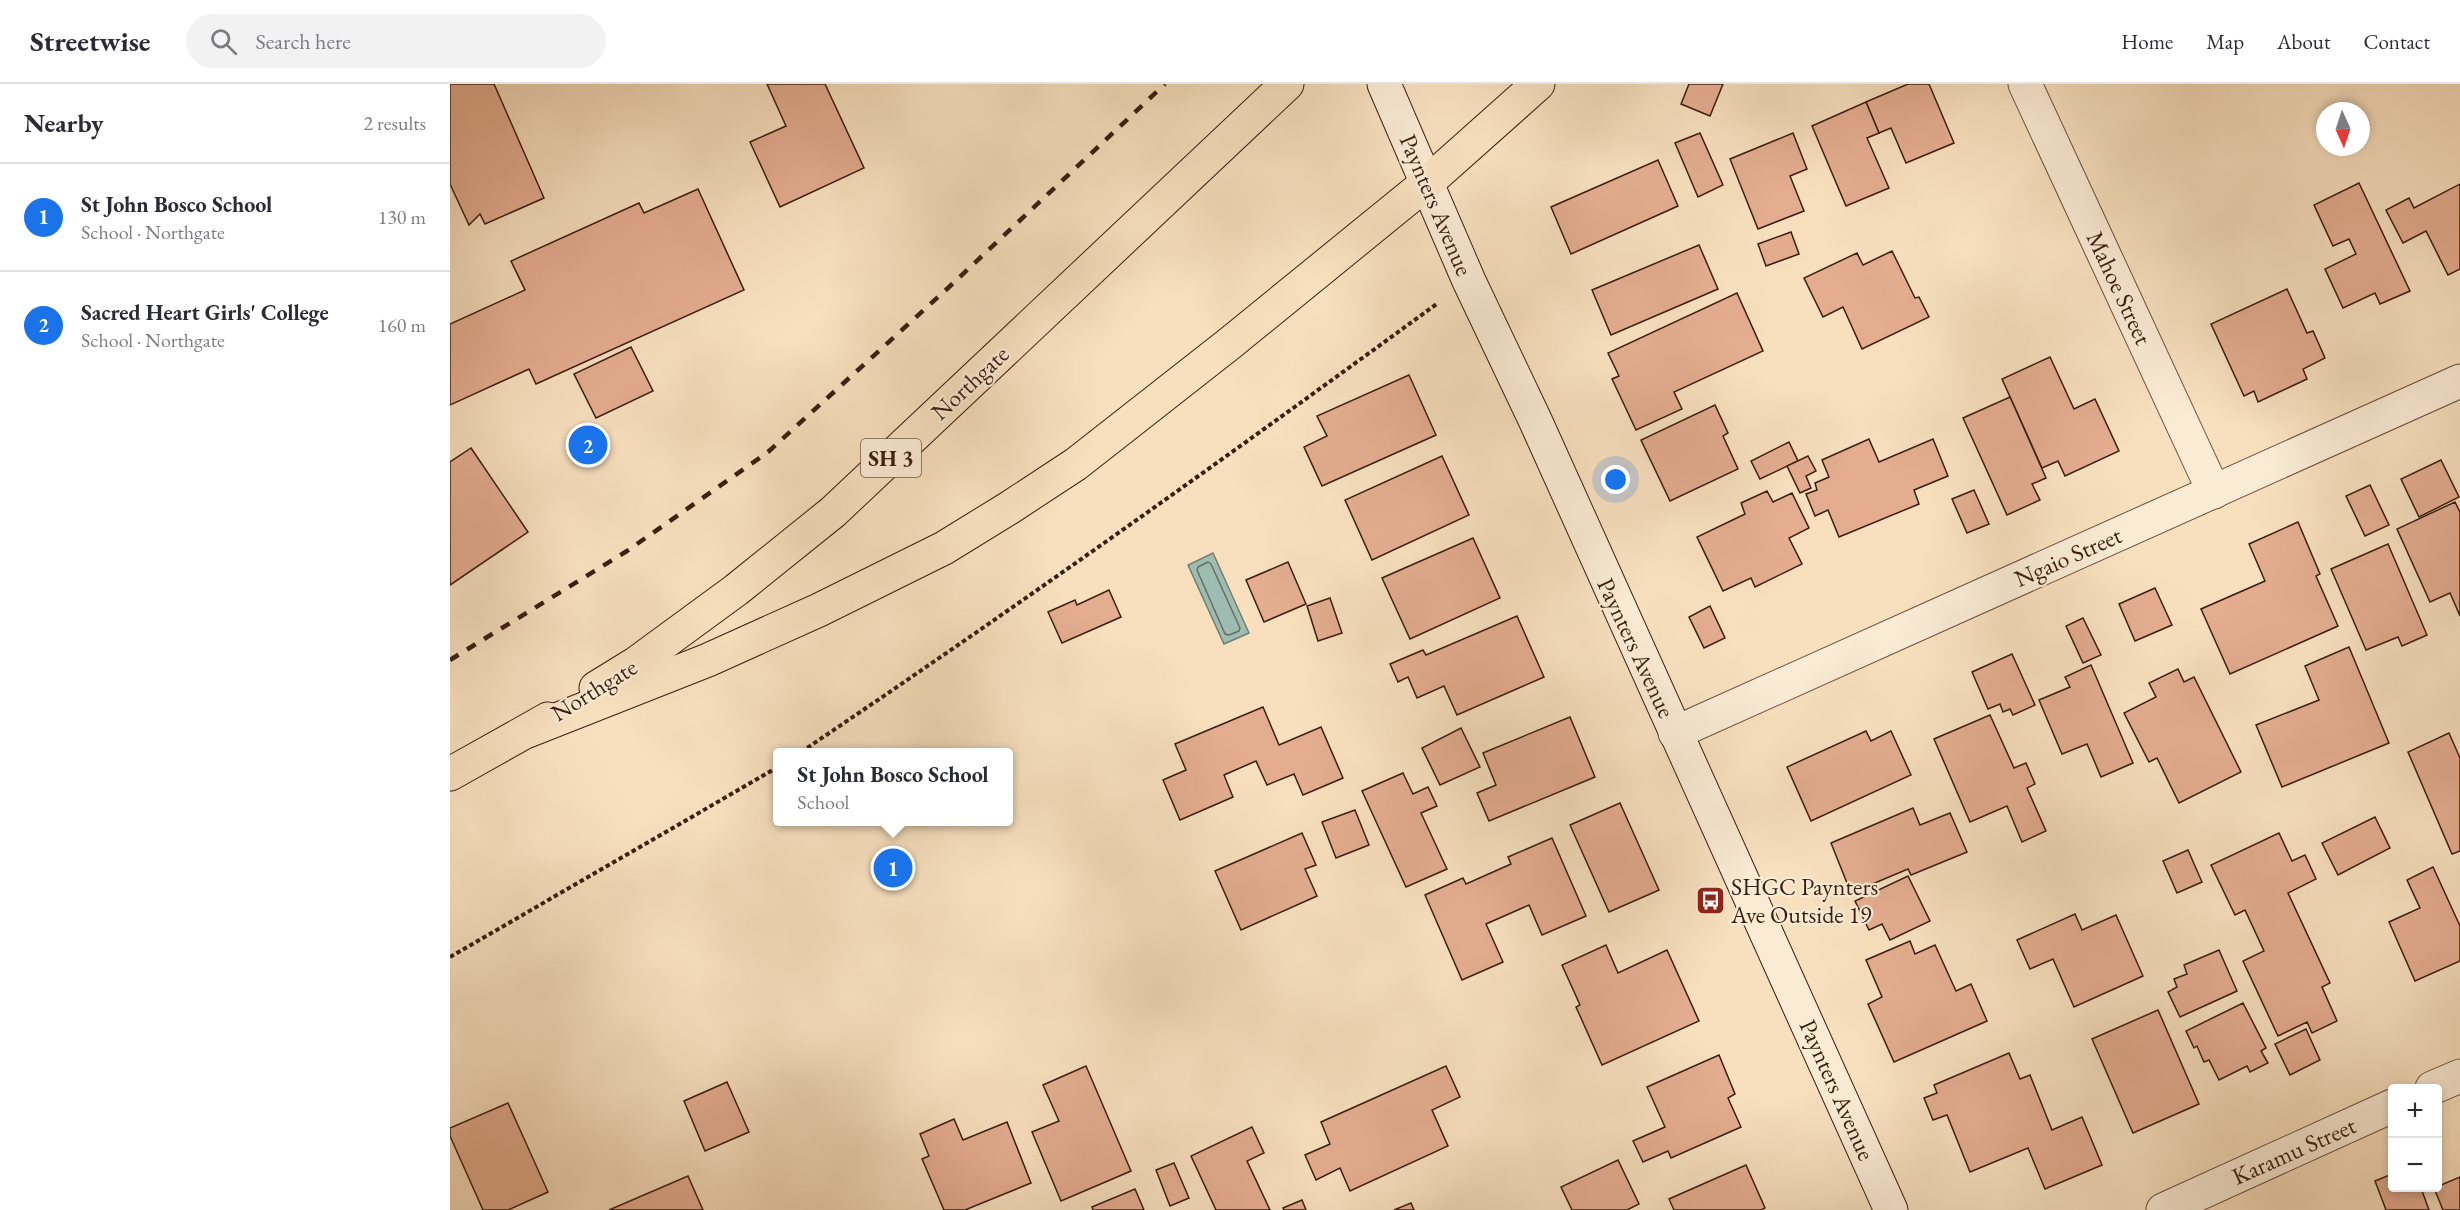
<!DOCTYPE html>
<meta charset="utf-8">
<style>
body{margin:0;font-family:"EB Garamond",serif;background:#f2f2f3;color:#2b2b33}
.controls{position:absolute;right:18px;bottom:18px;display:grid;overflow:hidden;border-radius:6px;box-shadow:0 3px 9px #0003}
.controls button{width:54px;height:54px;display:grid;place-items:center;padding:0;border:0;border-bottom:2px solid #e1e1e2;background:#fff;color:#2b2b33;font:30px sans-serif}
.compass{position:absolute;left:1866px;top:18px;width:54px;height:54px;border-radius:50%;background:#fff;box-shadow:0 3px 9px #0003;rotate:177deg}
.you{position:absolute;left:1166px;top:396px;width:21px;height:21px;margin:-15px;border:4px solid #fff;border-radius:50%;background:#1a73e8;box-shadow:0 0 0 9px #1a73e833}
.badge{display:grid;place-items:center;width:39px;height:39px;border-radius:50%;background:#1a73e8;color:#fff;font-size:20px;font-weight:700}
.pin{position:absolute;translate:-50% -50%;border:3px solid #fff;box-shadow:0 2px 6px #0006}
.popup{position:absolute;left:323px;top:664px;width:240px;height:78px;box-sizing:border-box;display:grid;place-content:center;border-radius:6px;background:#fff;filter:drop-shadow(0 2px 4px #0005);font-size:20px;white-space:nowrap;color:#7c7c81}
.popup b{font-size:22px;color:#2b2b33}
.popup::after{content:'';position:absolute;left:50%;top:100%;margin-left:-12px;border:12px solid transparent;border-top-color:#fff}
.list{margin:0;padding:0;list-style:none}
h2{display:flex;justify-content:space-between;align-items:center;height:78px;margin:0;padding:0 24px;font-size:26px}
h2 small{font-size:20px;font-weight:400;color:#7c7c81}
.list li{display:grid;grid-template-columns:39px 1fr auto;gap:18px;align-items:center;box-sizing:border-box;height:108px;padding:0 24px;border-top:2px solid #e1e1e2}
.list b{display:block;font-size:22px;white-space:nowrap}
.list p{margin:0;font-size:20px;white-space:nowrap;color:#7c7c81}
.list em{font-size:20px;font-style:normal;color:#7c7c81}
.icon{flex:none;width:33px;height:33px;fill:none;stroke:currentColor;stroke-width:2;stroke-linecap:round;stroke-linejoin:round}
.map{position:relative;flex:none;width:2010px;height:1126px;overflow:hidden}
header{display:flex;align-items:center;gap:36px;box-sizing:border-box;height:84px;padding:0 30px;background:#fff;border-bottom:2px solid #e1e1e2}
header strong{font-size:28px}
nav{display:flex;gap:33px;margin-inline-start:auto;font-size:21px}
.search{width:420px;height:54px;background:#f2f2f3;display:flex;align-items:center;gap:15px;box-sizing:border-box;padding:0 21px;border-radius:33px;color:#7c7c81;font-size:22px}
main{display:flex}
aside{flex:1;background:#fff}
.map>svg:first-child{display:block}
</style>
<header>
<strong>Streetwise</strong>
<div class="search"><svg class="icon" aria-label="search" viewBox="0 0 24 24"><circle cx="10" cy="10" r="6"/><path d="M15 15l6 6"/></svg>Search here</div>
<nav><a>Home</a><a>Map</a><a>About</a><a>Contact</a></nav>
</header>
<main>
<aside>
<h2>Nearby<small>2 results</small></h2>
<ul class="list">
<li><span class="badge">1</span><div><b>St John Bosco School</b><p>School · Northgate</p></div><em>130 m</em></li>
<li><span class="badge">2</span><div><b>Sacred Heart Girls' College</b><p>School · Northgate</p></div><em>160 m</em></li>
</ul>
</aside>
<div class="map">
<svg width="2010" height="1126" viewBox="0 0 2010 1126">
<rect width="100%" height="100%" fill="#f8e0bf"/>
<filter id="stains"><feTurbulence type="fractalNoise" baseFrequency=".00333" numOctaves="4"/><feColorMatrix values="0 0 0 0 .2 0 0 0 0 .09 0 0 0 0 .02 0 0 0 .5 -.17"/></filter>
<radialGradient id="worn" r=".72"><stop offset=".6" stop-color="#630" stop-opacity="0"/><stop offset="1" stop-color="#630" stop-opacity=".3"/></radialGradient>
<path fill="#9dbdb2" stroke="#767d71" stroke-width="1.5" d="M763 469 799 549 774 560 738 481Z"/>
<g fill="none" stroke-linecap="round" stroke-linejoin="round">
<path stroke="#6c6d60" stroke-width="1.5" d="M758 478 761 480 790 544 789 547 779 551 775 550 747 486 748 483Z"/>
</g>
<g fill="#e4ad90" stroke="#3b1d0f" stroke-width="1.5">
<path d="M0 0H44L94 114 35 140 30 130 19 141 0 100Z"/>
<path d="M317 0H375L414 84 330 123 300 58 336 42Z"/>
<path d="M1239 0H1273L1260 32 1231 20Z"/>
<path d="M1458 0H1479L1504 59 1456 79 1441 44 1429 49 1416 18Z"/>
<path d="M1416 18 1429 49 1417 54 1439 104 1396 122 1362 42Z"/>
<path d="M1250 49 1273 101 1248 113 1225 59Z"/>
<path d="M1343 49 1357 85 1340 92 1354 127 1308 145 1280 75Z"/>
<path d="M1208 76 1228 122 1121 170 1101 123Z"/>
<path d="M1909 99 1960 207 1930 220 1925 209 1893 224 1875 185 1906 170 1899 155 1883 162 1864 121Z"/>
<path d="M2010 100V185L1998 191 1976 147 1953 159 1936 126 1959 114 1964 124Z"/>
<path d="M248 105 294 206 86 300 79 285 0 321V240L75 206 61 177 189 119 194 129Z"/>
<path d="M1341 148 1349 170 1316 182 1308 160Z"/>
<path d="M1249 161 1268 205 1161 251 1142 206Z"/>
<path d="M1442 167 1465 214 1469 213 1479 233 1412 265 1393 223 1373 233 1354 194 1407 169 1413 181Z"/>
<path d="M1837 205 1857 249 1863 247 1875 274 1853 285 1857 295 1808 318 1804 307 1794 312 1761 240Z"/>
<path d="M1287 209 1313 267 1224 308 1232 325 1186 346 1162 295 1169 292 1158 269Z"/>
<path d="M181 263 203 307 146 334 124 290Z"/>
<path d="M1600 273 1624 325 1645 315 1669 367 1615 392 1608 377 1592 384 1552 295Z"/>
<path d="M959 291 986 351 872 402 854 363 877 352 867 332Z"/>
<path d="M1560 313 1596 394 1582 400 1590 416 1557 431 1513 334Z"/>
<path d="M1265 321 1278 349 1273 352 1288 385 1220 417 1191 356Z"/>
<path d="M1419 355 1429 378 1483 355 1498 392 1464 406 1469 420 1389 453 1378 426 1365 432 1356 410 1367 406 1365 399 1379 393 1372 376Z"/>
<path d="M1339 358 1348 377 1310 395 1301 377Z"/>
<path d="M21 364 78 448 0 501V378Z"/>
<path d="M992 372 1019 431 922 476 895 416Z"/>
<path d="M1358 372 1366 387 1356 392 1361 404 1350 409 1337 382Z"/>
<path d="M1991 376 2009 413 1969 433 1951 395Z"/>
<path d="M1920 401 1939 441 1915 452 1896 412Z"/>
<path d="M1524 406 1539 440 1517 449 1502 415Z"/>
<path d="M1317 407 1323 418 1342 409 1359 444 1339 454 1352 480 1305 503 1301 494 1273 507 1247 453 1295 430 1291 419Z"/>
<path d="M2005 418 2010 428V532L2000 509 1980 518 1947 445Z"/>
<path d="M1848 438 1870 490 1866 492 1888 542 1780 590 1751 525 1815 497 1799 460Z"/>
<path d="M1023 454 1050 514 960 555 932 494Z"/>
<path d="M1938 460 1977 551 1952 562 1948 553 1916 566 1881 485Z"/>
<path d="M838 478 856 520 814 538 796 496Z"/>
<path d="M1705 504 1722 541 1685 557 1669 520Z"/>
<path d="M659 506 671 533 612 559 598 528 625 516 627 521Z"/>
<path d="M880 514 892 549 868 557 857 522Z"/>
<path d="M1260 522 1275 554 1254 564 1239 533Z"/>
<path d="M1067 532 1094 593 1007 631 994 602 967 614 958 593 948 598 940 580 973 566 976 571Z"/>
<path d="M1633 534 1651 571 1633 579 1616 542Z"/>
<path d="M1899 563 1939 659 1832 703 1806 641 1869 616 1855 582Z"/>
<path d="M1562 570 1585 621 1563 631 1560 625 1553 628 1550 620 1538 625 1522 588Z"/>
<path d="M1641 581 1683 679 1651 693 1637 660 1612 670 1589 616 1620 603 1615 593Z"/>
<path d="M1728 585 1734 598 1744 593 1791 688 1729 719 1707 674 1699 678 1674 629 1706 613 1699 599Z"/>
<path d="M813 623 829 661 871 643 893 694 853 711 844 690 817 701 806 677 774 691 783 713 730 736 713 696 736 686 725 660Z"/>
<path d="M1540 631 1564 684 1576 679 1585 700 1577 704 1596 747 1572 758 1557 722 1520 738 1484 655Z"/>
<path d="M1120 633 1145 693 1039 737 1027 709 1046 701 1033 669Z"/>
<path d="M1011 644 1030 683 990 701 972 664Z"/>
<path d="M1416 647 1421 657 1441 647 1461 691 1361 737 1337 683Z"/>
<path d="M1999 649 2010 674V767L2002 770 1958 668Z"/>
<path d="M953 689 963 710 978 703 987 722 971 729 997 785 956 803 912 707Z"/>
<path d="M1170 719 1209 806 1159 828 1120 741Z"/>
<path d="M1463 724 1470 741 1500 729 1517 768 1461 791 1458 785 1401 809 1381 759Z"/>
<path d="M905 726 919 761 886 774 872 738Z"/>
<path d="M1925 733 1940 764 1888 791 1872 759Z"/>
<path d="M852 749 866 781 855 785 867 812 791 846 765 787Z"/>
<path d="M1829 749 1842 777 1855 771 1866 795 1838 809 1880 899 1872 903 1887 937 1862 949 1857 938 1828 952 1793 877 1814 867 1795 826 1785 831 1761 781Z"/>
<path d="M1102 754 1136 832 1092 851 1079 821 1036 840 1053 878 1012 896 975 811 1013 794 1016 800 1061 780 1058 773Z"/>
<path d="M1738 766 1752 798 1727 809 1713 777Z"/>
<path d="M1983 783 2010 842V877L1965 897 1939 838 1970 824 1957 796Z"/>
<path d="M1458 792 1480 837 1440 856 1432 840 1419 846 1405 817Z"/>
<path d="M1625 830 1632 846 1666 831 1693 892 1624 923 1603 875 1580 885 1567 856Z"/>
<path d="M1460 857 1465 870 1485 861 1506 907 1521 900 1537 937 1444 978 1418 920 1432 913 1416 876Z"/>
<path d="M1156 861 1168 889 1217 866 1249 937 1152 981 1126 923 1130 921 1112 881Z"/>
<path d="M1769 866 1787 907 1730 933 1718 908 1727 903 1724 895 1737 890 1734 881Z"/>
<path d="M1793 919 1816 964 1811 967 1818 979 1800 988 1797 982 1769 996 1759 976 1754 978 1747 962 1744 964 1736 947Z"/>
<path d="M1708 926 1749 1020 1683 1049 1642 955Z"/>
<path d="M1856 945 1870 976 1840 991 1825 960Z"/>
<path d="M1559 969 1570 995 1580 991 1602 1046 1632 1033 1652 1081 1595 1105 1578 1064 1520 1088 1497 1031 1483 1036 1474 1014 1487 1009 1484 1001Z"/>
<path d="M1269 971 1285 1010 1278 1014 1291 1043 1221 1074 1218 1067 1193 1078 1183 1057 1215 1043 1197 1003Z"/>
<path d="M636 982 681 1087 611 1117 582 1048 609 1037 593 1001Z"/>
<path d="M996 982 1010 1013 982 1026 998 1062 900 1107 890 1084 866 1096 855 1071 880 1060 871 1038Z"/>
<path d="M277 998 299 1048 255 1067 234 1017Z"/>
<path d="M58 1019 98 1108 58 1126H33L0 1052V1044Z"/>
<path d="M504 1035 513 1056 557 1038 581 1099 515 1126H494L472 1075 479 1072 470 1050Z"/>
<path d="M802 1043 814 1069 797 1077 820 1126H766L741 1072Z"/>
<path d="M1168 1076 1189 1120 1177 1126H1122L1111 1103Z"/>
<path d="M724 1079 739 1114 720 1122 706 1086Z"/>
<path d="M1296 1081 1315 1124 1311 1126H1224L1219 1115Z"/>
<path d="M1942 1090V1104H1971L1979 1126H1936L1925 1097Z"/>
<path d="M238 1092 253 1126H159Z"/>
<path d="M2010 1093V1126H1993L1984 1104Z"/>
<path d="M685 1105 694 1126H643L642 1123Z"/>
<path d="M852 1116 856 1126H834L833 1124Z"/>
<path d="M961 1119 964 1126H944Z"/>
</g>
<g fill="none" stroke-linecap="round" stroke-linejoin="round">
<defs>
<g id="street">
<path d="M1575 0 1764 408"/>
<path d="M1225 649 2010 297"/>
<path d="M1982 1004 2010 992"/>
<path d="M1713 1126 1942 1022"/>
</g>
<path id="secondary" d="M934 0 1019 197 1086 338 1441 1126"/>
<g id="highway">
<path d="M146 604 185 580 286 506 383 428 837 0"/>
<path d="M78 647 258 576 369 526 494 464 559 424 626 380 779 260 978 98 1088 0"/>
<path d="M0 690 98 635"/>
</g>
</defs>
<use href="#street" stroke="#6a4e3b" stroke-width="35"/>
<use href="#secondary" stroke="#3b1d0f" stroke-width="35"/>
<use href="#highway" stroke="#3b1d0f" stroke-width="35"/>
<g stroke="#3b1d0f" stroke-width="4" stroke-dasharray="4.5 3" stroke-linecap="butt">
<path d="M351 668C567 523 778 372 988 219"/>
<path d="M0 873 328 683"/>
</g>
<use href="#street" stroke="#faebd5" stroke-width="33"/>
<use href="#secondary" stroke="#faebd5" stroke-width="33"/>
<use href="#highway" stroke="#f8e0bf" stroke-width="33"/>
<path stroke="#3b1d0f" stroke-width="4.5" stroke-dasharray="10 10" stroke-linecap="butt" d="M0 576 177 467 318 368 498 204 715 0"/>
</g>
<defs>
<symbol id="bus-square" viewBox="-11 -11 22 22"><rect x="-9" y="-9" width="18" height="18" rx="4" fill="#8f2418" stroke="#faebd5"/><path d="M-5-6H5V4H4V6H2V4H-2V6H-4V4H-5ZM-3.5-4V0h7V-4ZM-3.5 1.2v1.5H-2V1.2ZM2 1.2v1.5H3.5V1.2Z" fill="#fff"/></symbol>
</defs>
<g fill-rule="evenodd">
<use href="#bus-square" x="1244" y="800" width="33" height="33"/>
</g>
<g text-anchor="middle" stroke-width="4.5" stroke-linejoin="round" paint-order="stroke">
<rect fill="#faebd5" stroke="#745b4a" stroke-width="1.5" x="411" y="355" width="60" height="38" rx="4.5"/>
<g font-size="22" font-weight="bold" fill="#3b1d0f">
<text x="441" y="382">SH 3</text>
</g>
<g font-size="24" fill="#3b1d0f" stroke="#faebd5">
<text transform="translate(986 121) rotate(67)" y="8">Paynters Avenue</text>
<text transform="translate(1669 204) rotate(65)" y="8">Mahoe Street</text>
<text transform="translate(520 299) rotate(-43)" y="8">Northgate</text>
<text transform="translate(1618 473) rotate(-24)" y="8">Ngaio Street</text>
<text transform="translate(1186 564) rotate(65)" y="8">Paynters Avenue</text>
<text transform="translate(144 606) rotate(-32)" y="8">Northgate</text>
<text transform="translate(1387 1006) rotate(66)" y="8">Paynters Avenue</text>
<text transform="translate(1844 1067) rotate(-24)" y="8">Karamu Street</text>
</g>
<g font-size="24" fill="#3b1d0f" stroke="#faebd5" text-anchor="start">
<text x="1281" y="811">SHGC Paynters<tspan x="1281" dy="28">Ave Outside 19</tspan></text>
</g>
</g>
<rect width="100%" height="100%" filter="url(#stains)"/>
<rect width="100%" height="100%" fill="url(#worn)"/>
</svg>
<div class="controls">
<button>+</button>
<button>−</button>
</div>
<svg class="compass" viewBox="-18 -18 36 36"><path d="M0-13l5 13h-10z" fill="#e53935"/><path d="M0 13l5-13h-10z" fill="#7c7c81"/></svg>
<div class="you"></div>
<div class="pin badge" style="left:443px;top:784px">1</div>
<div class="popup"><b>St John Bosco School</b>School</div>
<div class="pin badge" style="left:138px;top:361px">2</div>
</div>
</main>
